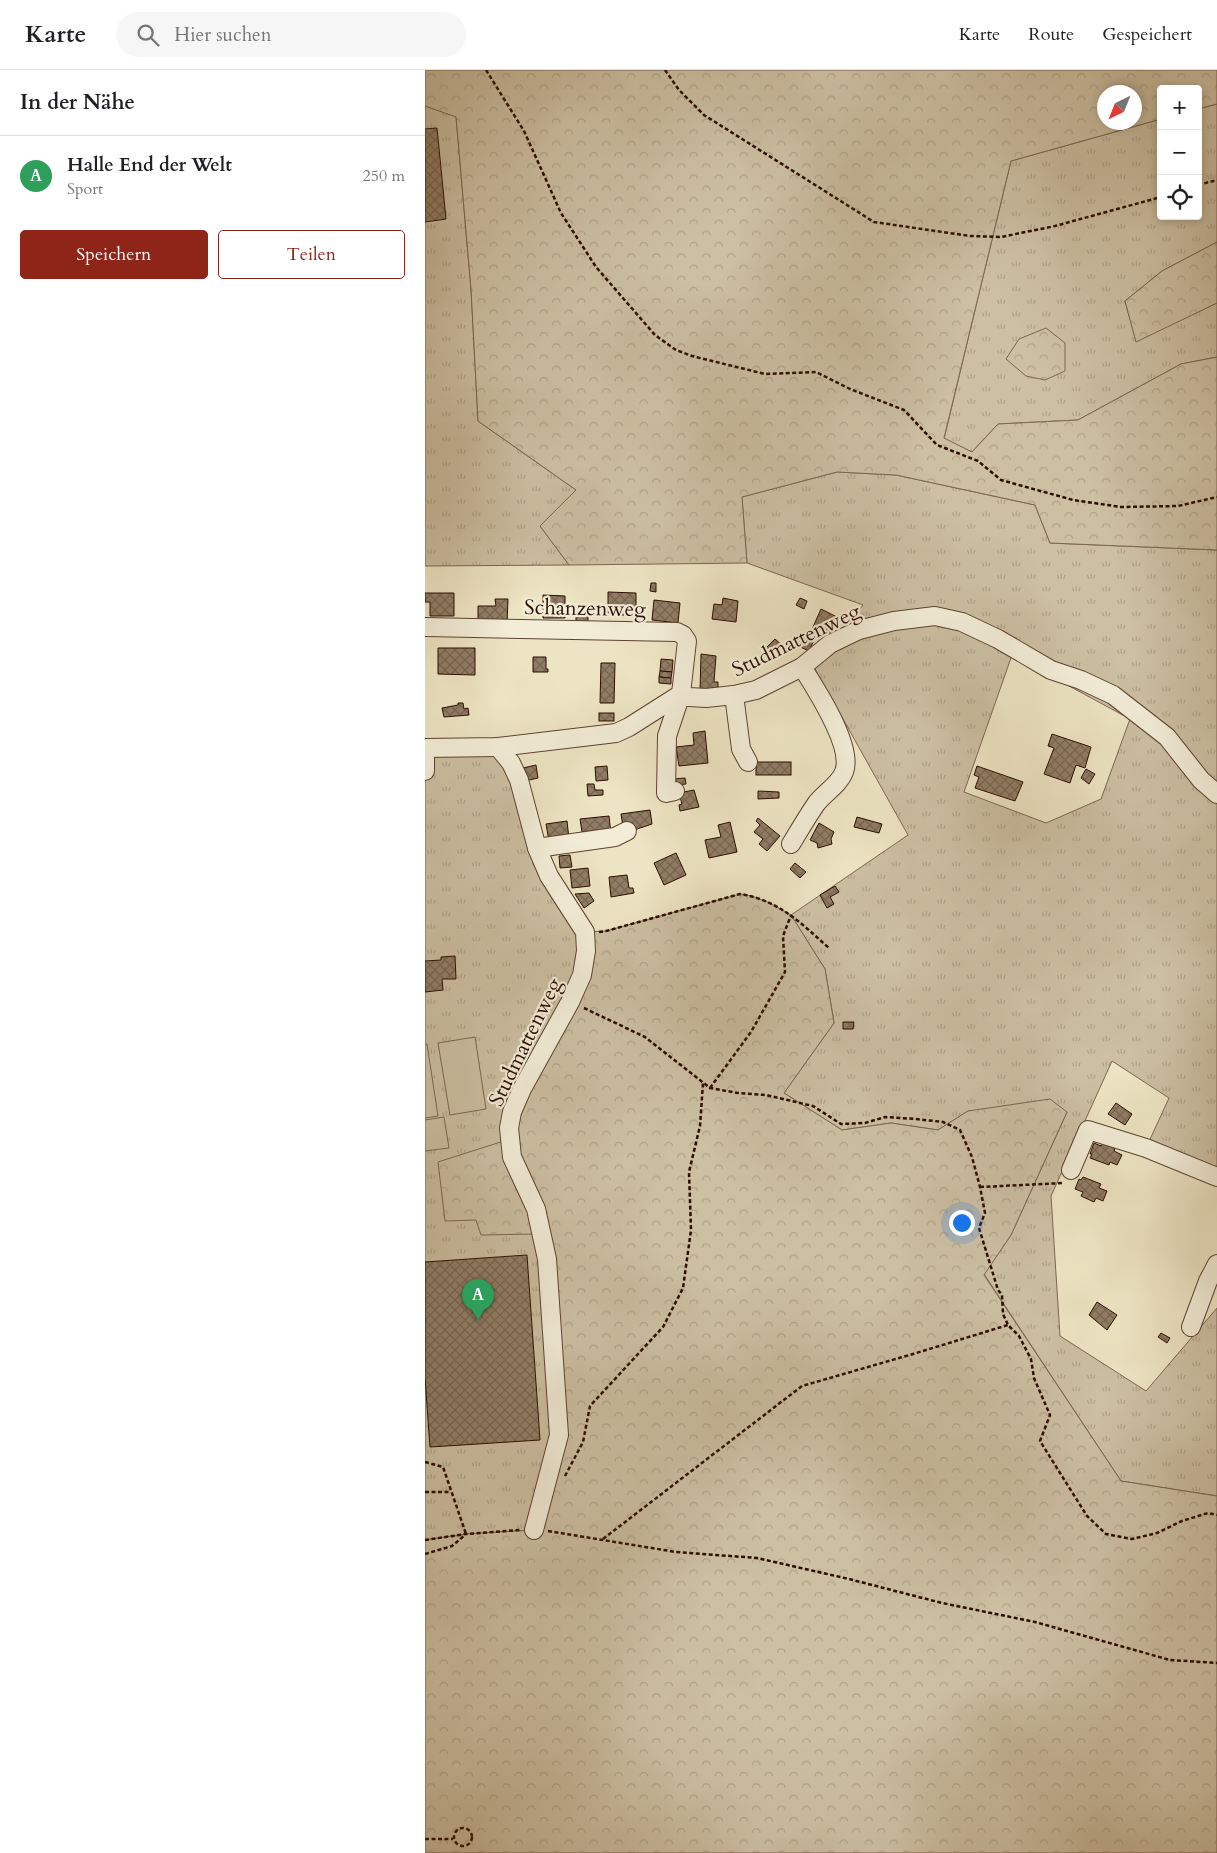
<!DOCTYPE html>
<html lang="de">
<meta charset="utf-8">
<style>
body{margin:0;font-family:Cardo,serif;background:#f6f6f6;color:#202124}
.controls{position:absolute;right:15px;top:15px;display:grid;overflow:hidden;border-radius:5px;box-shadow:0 2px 8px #0003}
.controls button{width:45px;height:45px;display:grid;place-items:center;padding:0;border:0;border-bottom:1px solid #e0e0e0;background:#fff;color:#202124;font:25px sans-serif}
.compass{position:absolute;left:672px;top:15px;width:45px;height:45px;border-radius:50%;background:#fff;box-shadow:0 2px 8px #0003;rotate:223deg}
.you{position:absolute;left:536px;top:1152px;width:18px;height:18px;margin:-12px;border:4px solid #fff;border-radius:50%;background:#1a73e8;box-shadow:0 0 0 8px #1a73e833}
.badge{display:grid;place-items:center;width:32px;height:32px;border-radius:50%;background:#8f2418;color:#fff;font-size:16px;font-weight:700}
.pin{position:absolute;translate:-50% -41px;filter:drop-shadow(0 1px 2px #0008)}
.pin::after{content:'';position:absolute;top:26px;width:18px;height:15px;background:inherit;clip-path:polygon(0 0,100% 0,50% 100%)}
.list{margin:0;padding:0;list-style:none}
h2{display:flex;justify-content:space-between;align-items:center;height:65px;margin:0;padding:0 20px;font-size:21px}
h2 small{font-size:16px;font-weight:400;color:#757577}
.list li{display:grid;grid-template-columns:32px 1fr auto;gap:15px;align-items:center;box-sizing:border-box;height:80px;padding:0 20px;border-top:1px solid #e0e0e0}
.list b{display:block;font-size:19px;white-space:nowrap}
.list p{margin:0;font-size:16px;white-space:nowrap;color:#757577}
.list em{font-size:16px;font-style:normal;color:#757577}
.actions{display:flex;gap:10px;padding:15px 20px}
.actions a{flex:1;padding:11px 0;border:1px solid #8f2418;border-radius:5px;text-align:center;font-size:18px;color:#8f2418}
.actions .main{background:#8f2418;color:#fff}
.icon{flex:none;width:28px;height:28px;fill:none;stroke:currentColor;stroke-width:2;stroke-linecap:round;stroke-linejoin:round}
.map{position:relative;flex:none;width:792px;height:1783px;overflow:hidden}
header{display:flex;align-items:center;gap:30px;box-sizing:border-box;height:70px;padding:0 25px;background:#fff;border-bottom:1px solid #e0e0e0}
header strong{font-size:24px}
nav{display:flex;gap:28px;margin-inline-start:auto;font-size:18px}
.search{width:350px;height:45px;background:#f6f6f6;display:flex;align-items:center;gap:12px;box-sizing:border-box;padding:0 18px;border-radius:28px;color:#757577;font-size:19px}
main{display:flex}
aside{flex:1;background:#fff}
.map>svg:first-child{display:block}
</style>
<header>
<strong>Karte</strong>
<div class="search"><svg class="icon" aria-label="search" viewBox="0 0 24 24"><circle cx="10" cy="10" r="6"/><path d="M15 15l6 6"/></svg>Hier suchen</div>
<nav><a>Karte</a><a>Route</a><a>Gespeichert</a></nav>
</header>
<main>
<aside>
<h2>In der Nähe<small></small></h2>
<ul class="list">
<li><span class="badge" style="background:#2e9e5b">A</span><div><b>Halle End der Welt</b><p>Sport</p></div><em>250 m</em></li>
</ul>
<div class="actions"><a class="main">Speichern</a><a>Teilen</a></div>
</aside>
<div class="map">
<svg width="792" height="1783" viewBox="0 0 792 1783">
<defs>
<pattern id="grass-tufts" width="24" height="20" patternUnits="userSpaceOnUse" patternTransform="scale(1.25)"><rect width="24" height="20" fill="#ccbfa2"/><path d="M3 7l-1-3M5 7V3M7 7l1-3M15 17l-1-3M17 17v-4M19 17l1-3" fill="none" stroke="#afa38a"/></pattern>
<pattern id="forest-crowns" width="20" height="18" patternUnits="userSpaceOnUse" patternTransform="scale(1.25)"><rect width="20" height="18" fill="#ccbfa2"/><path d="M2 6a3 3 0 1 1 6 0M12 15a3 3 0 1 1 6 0" fill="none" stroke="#afa38a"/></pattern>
<pattern id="building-cross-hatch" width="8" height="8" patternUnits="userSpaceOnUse" patternTransform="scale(1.25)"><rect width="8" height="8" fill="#907d65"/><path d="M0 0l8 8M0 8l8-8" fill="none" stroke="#766551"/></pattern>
</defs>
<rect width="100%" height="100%" fill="#ede4c3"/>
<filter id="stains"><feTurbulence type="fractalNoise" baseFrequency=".004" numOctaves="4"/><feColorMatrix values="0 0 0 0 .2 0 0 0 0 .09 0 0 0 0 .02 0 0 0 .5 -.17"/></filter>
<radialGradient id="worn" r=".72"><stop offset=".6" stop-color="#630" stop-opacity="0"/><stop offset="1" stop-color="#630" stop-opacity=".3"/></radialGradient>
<g fill="url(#grass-tufts)" stroke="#7c6651" fill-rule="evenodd">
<path d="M792 34V172L737 201 700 231 711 271 792 233V287L756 294 653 350 573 354 547 382 519 369 586 91 736 49V146H773V39Z"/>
<path d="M0 36 31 46 46 219 53 351 151 420 115 456 144 495 0 496Z"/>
<path d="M412 402 471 405 610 435 625 473 792 480V1107L721 1078 744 1028 687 991 626 1126 635 1266 721 1321 792 1238V1426L696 1411 559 1204 586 1165 642 1042 543 1041 513 1060 466 1053 417 1060 359 1023 409 953 400 899 366 845 483 765 390 599 438 535 322 493 317 427ZM587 585 705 649 676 729 621 753 539 722Z"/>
<path d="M73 677 161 881 51 1150 111 1164 134 1365 109 1460 41 1464 0 1470V678Z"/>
</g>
<g fill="url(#forest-crowns)" stroke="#7c6651" fill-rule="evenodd">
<path d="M0 0H792V34L773 39V19H736V49L586 91 519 368 547 382 573 354 653 350 756 294 792 287V480L625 473 610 435 471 405 412 402 317 427 322 493 144 495 115 456 151 420 53 351 46 219 31 47 0 36ZM710 22V52H680V22Z"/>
<path d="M792 172V233L711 272 700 231 737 201Z"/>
<path d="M621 258 640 273V301L620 310 601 306 581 289 594 269Z"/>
<path d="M315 824 327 826 345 833 366 845 400 899 409 953 359 1023 417 1060 466 1053 513 1060 543 1041 625 1029 642 1042 586 1165 559 1205 696 1411 792 1426V1783H0V1470L41 1464 109 1460 129 1386 112 1164 56 1165 51 1150 20 1151 13 1092 85 1069 84 1058 145 932 160 862 181 861Z"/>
</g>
<g fill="#ccbfa2" stroke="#7c6651">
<path d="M50 967 61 1039 25 1045 13 973Z"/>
<path d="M0 974H2L13 1046 0 1048Z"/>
<path d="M19 1047 24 1078 0 1081V1050Z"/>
</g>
<g fill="url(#building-cross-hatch)" stroke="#2c0d00">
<path d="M12 58 21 149 0 152V59Z"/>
<path d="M226 513H231V522L225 521Z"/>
<path d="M183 522 211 523V545H193V543H183Z"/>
<path d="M0 523H29V546H5V532H0Z"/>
<path d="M118 525 140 526V548H118Z"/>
<path d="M298 528 313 531 311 552 287 549 289 534 297 535Z"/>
<path d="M375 528 382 531 379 539 371 535Z"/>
<path d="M70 529H83L82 553 53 550V536H71Z"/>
<path d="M229 530 255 533 253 553 227 550Z"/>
<path d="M396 539 412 547 404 565 393 560 389 569 384 566Z"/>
<rect x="151" y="542" width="12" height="10"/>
<path d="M378 565 389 570 384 581 373 576Z"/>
<path d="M350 569 359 577 353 585 341 578Z"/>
<path d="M13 578H50V605L13 604Z"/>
<path d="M276 584 291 586 289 612H293V617L275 621Z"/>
<path d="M108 587H121V599H123V602H108Z"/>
<path d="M236 589 248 590 247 602 235 601Z"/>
<path d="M176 593H190L189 633H175Z"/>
<path d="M235 601 247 602 246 608 234 607Z"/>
<path d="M234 607 246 608V614L234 613Z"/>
<path d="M33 633H38L39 639 43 638 44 645 19 647 17 638 33 635Z"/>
<rect x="174" y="643" width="15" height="8"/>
<path d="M280 661 283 693 254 696 251 677 269 675 268 663Z"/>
<path d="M627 664 666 677 660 698 651 695 645 713 619 704 629 678 623 676Z"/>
<rect x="331" y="692" width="35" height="13"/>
<path d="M111 695 113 708 100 711 98 698Z"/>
<path d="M182 696 183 710 171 711 170 697Z"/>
<path d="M552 696 598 712 590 731 550 718 554 707 549 705Z"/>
<path d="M661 699 670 704 664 714 656 708Z"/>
<path d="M260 708 261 714 249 715 248 709Z"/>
<path d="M162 714H169L170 720H178V725L163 726Z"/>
<path d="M269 720 274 737 255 741 254 735 257 734 254 723Z"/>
<path d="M333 721 354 722V728L333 729Z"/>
<path d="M225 740 227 754 206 761 198 757 196 744Z"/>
<path d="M184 746 186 764 165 766 164 761 157 762 155 749Z"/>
<path d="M432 747 457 754 454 763 429 757Z"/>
<path d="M333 748 355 766 342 781 334 774 338 769 329 762 335 755 331 751Z"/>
<path d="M142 751 144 769 124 771 121 754Z"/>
<path d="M305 752 312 782 284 788 280 770 296 767 293 755Z"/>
<path d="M394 753 409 762 406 769 407 774 393 778 392 773 385 770Z"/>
<path d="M251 783 261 805 239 815 229 793Z"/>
<path d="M145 785 147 797 135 798 134 786Z"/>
<path d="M370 793 381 802 375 808 365 799Z"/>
<path d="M163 798 165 816 147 818 145 800Z"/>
<path d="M202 805 204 818H208L209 823 186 827 184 807Z"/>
<path d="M410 816 414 822 405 827 409 834 402 838 395 825Z"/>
<path d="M164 823 169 831 159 838 150 824Z"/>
<path d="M30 886 31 909H17L18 920 0 922V891L16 890V887Z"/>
<path d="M418 952H429L428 959H418Z"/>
<path d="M691 1033 707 1044 700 1055 683 1044Z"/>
<path d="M669 1073 676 1076 678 1073 690 1078 689 1081 697 1085 692 1095 685 1092 684 1095 665 1088 667 1084H665Z"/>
<path d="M658 1107 676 1114 674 1118 682 1121 678 1131 671 1128 669 1132 656 1126 658 1122 650 1119 654 1109 656 1110Z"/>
<path d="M102 1185 115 1370 5 1377 0 1308V1192Z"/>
<path d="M672 1232 692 1245 682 1260 664 1245Z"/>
<path d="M736 1263 745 1268 742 1273 733 1267Z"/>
</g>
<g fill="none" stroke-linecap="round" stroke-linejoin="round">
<defs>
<g id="minor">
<path d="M0 557 252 562 258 565 262 571 256 624 242 666 241 723 250 721"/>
<path d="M309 625 316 679 323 692"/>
<path d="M73 677 86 693 94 710 112 778 124 806 160 862 161 881 157 905 145 932 97 1019 87 1042 84 1058 87 1087 111 1139 122 1189 134 1365 109 1460"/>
<path d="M0 678 73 677 191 663 204 657 256 624 264 627 281 628 309 625 331 620 377 597 405 574 434 560 469 551 510 546 537 552 573 569 626 600 656 610 688 625 742 667 776 710 792 724"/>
<path d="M0 688V701"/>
<path d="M366 774C374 761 382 747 391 734 399 723 414 715 419 702 429 677 391 619 377 597"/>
<path d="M112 778 190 767 202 761"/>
<path d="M646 1100 663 1060 721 1078 792 1107"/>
<path d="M766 1257 783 1211 792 1194"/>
</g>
</defs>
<use href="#minor" stroke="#5c4331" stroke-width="20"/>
<g stroke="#2c0d00" stroke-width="2.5" stroke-dasharray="4 2.5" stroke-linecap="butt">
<path d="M61 0 99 61 136 143 171 197 230 265 251 280 267 286 340 304 391 302 425 319 479 340 512 375 553 391 576 410 648 430 696 437 753 436 792 427"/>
<path d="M240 0 254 20 279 45 449 152 545 166 576 167 630 156 736 127"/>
<path d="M773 115 792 110"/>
<path d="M174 862 181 861 315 824C354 830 377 854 405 879"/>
<path d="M159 938 220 967 285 1018 313 1023 341 1025 388 1036 416 1054 440 1053 460 1047 491 1049 518 1052 535 1060 547 1087 555 1117 560 1143 554 1158 573 1220 577 1225 578 1244 583 1255 594 1266 606 1289 609 1308 625 1345 615 1371 662 1446 681 1464 707 1469 732 1463 757 1451 783 1443 792 1445"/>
<path d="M285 1018 326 962 360 902 358 866 366 845"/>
<path d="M555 1117 639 1113"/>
<path d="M0 1392 18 1397 41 1464"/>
<path d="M140 1406 158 1372 165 1336 238 1257 258 1218 266 1160 264 1102 275 1056 278 1013"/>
<path d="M0 1422H26"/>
<path d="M123 1461 251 1482 332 1488 424 1509 517 1533 610 1552 745 1590 792 1593"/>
<path d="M178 1469 377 1316 488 1284 583 1255"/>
<path d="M0 1470 41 1464 95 1460"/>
<path d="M0 1484 27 1476 40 1465"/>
<circle cx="38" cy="1767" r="9"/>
<path d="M0 1769H28"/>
</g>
<use href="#minor" stroke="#f3edd8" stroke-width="18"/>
</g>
<g text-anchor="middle" stroke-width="4.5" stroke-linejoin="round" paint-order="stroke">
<g font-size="21" fill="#2c0d00" stroke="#f3edd8">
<text transform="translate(160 538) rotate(1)" y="7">Schanzenweg</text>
<text transform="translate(371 570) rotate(-26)" y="7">Studmattenweg</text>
<text transform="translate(100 972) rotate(-64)" y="7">Studmattenweg</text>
</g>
</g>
<rect width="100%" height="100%" filter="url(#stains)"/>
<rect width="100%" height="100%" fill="url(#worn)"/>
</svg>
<div class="controls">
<button>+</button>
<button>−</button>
<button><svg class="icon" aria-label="locate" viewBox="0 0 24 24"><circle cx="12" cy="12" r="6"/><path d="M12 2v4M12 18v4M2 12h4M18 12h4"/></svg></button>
</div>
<svg class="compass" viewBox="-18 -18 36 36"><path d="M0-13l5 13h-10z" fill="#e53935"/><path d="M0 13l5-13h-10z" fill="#757577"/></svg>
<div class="you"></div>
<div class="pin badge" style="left:53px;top:1250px;background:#2e9e5b">A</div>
</div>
</main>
